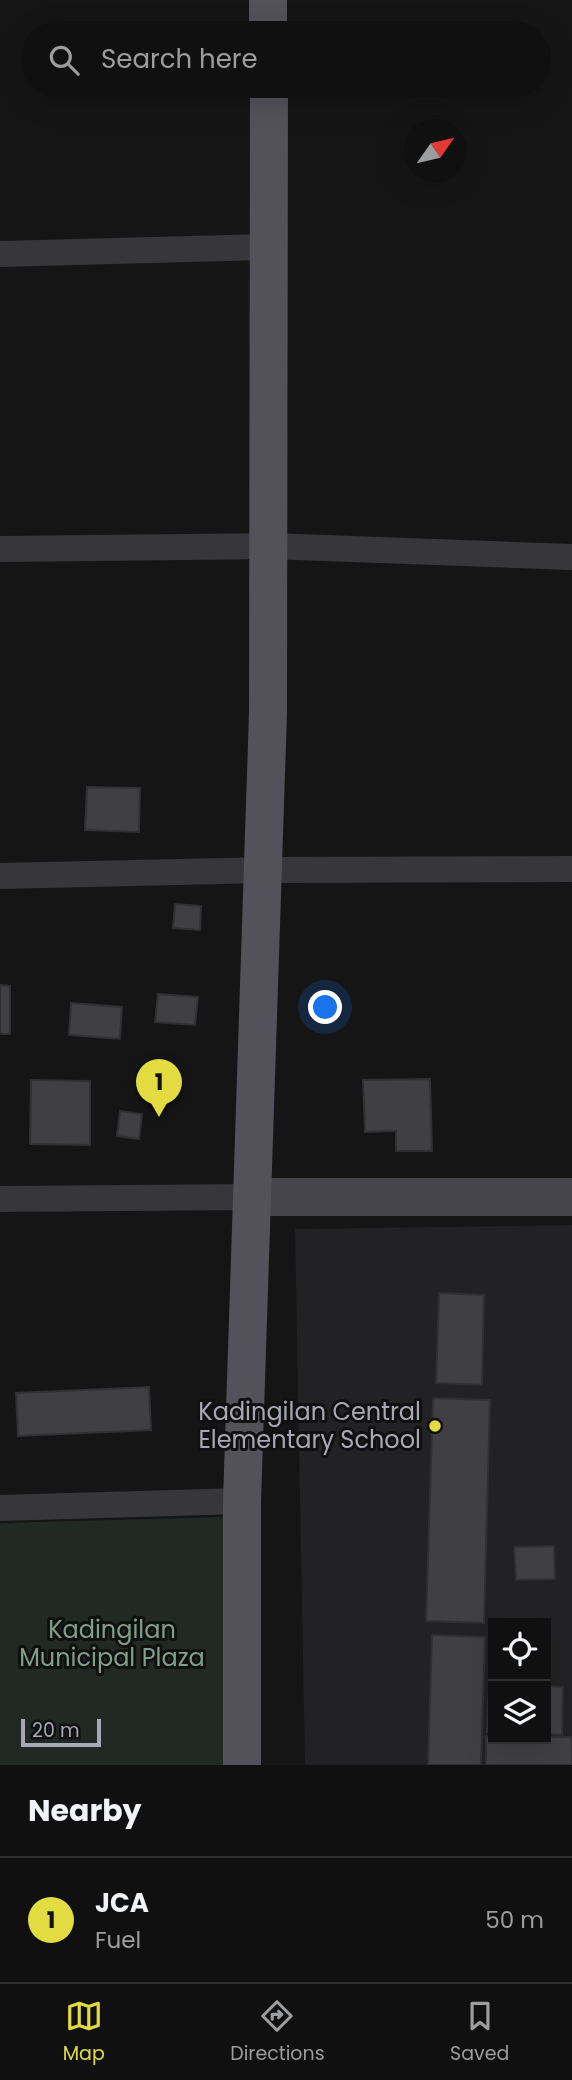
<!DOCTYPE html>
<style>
body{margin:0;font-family:Poppins,sans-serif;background:#191919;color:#f1f3f6}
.controls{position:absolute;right:21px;bottom:21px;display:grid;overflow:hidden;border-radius:0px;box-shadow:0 7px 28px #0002}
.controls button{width:63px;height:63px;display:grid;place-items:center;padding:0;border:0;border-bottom:2px solid #303030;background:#101010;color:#f1f3f6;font:35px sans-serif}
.compass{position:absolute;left:404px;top:119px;width:63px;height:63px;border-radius:50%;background:#101010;box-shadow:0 7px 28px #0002;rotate:56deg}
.scale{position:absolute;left:21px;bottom:18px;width:80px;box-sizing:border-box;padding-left:7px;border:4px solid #a8a8b5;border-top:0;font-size:19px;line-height:24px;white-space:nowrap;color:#a8a8b5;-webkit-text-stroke:5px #101011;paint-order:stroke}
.you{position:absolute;left:326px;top:1008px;width:24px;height:24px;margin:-18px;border:5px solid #fff;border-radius:50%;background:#1a73e8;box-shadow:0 0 0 10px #1a73e833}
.badge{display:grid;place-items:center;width:46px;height:46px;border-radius:50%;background:#e2db41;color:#111;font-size:23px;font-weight:700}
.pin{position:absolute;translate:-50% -58px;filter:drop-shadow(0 2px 4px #0008)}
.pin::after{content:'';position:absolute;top:37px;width:24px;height:21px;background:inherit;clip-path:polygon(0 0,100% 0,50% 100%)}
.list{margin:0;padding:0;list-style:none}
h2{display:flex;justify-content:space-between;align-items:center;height:91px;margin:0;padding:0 28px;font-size:30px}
h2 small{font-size:23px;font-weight:400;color:#9c9d9f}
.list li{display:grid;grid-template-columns:46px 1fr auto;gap:21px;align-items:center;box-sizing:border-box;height:126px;padding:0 28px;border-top:2px solid #303030}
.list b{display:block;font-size:26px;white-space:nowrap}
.list p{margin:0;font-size:23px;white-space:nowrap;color:#9c9d9f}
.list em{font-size:23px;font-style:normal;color:#9c9d9f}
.icon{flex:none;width:38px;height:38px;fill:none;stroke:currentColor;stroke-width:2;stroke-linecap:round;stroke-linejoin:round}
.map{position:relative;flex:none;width:572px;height:1765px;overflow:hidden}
.search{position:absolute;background:#101010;box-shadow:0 7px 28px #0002;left:21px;right:21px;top:21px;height:77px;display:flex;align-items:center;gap:18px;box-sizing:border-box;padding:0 24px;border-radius:38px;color:#9c9d9f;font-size:26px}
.sheet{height:217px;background:#101010}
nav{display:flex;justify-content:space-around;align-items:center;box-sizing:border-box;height:98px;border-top:2px solid #303030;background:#101010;font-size:19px;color:#9c9d9f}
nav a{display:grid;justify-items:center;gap:4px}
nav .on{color:#e2db41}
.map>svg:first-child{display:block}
</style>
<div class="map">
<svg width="572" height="1765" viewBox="0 0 572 1765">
<rect width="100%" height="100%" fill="#151516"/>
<path fill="#222123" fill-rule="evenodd" d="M572 1225V1765H305L295 1229ZM493 1623H546V1739H493Z"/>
<path fill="#212925" d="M224 1517V1765H0V1523Z"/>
<g fill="#403f43" stroke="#302f32" stroke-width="2">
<path d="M87 787 140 788 139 832 85 830Z"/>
<path d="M175 904 201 906 200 930 173 928Z"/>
<path d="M0 985 10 986V1034H0Z"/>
<path d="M158 994 198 997 195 1025 155 1022Z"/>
<path d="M71 1003 122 1007 120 1039 69 1035Z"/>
<path d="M430 1079 432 1151H396V1131L365 1132 363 1080Z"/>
<path d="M31 1080 90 1081V1145L30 1144Z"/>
<path d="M120 1111 142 1114 139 1139 117 1136Z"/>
<path d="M439 1293 484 1295 482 1385 436 1383Z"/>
<path d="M149 1387 151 1430 18 1436 16 1393Z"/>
<path d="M433 1398 490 1400 484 1623 426 1621Z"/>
<path d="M554 1546 555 1579 516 1580 514 1547Z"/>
<path d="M432 1635 485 1637 481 1765H428Z"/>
<path d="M489 1684H493V1732H487Z"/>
<path d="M546 1686 563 1687 562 1735 546 1734Z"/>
<path d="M486 1736 572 1737V1765H486Z"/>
</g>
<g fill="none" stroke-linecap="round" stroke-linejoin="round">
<g stroke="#37363b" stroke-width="26">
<path d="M0 254 270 247"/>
<path d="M0 549 270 546 572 557"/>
<path d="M0 876 264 870 572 869"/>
<path d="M0 1199 253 1197"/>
<path d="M0 1508 242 1501"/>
</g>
<path stroke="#45444b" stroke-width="38" d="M253 1197H572"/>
<g stroke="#53525a" stroke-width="38">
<path d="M268 0V33"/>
<path d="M242 1765V1501L268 713 269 86"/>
</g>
</g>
<circle fill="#e2db41" stroke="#101011" stroke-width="2.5" cx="435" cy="1426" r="7"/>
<g text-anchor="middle" stroke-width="6" stroke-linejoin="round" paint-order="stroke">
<g font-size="24" fill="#a8a8b5" stroke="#101011" text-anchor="end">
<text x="421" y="1420">Kadingilan Central<tspan x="421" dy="28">Elementary School</tspan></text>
</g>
<g font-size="24" fill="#809f8b" stroke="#101011">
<text x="112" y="1638">Kadingilan<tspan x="112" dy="28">Municipal Plaza</tspan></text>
</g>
</g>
</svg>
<div class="controls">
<button><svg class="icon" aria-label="locate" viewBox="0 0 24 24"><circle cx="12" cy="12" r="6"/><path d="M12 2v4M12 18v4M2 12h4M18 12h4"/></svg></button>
<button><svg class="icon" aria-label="layers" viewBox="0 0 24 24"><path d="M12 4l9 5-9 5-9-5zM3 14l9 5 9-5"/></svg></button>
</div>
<svg class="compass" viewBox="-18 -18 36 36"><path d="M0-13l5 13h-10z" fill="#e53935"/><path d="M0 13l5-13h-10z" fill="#9c9d9f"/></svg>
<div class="scale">20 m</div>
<div class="you"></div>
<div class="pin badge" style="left:159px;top:1117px">1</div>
<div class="search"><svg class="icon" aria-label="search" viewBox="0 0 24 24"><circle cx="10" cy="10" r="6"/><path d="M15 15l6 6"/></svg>Search here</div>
</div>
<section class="sheet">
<h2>Nearby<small></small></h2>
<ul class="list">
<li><span class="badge">1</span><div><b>JCA</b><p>Fuel</p></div><em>50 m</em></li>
</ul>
</section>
<nav>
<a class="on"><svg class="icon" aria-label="map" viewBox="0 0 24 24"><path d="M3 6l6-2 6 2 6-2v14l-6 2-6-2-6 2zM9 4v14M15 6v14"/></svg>Map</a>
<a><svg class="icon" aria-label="directions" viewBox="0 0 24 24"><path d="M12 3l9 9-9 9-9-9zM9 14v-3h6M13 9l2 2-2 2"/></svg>Directions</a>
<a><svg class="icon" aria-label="saved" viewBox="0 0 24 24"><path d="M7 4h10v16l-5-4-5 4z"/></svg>Saved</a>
</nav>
